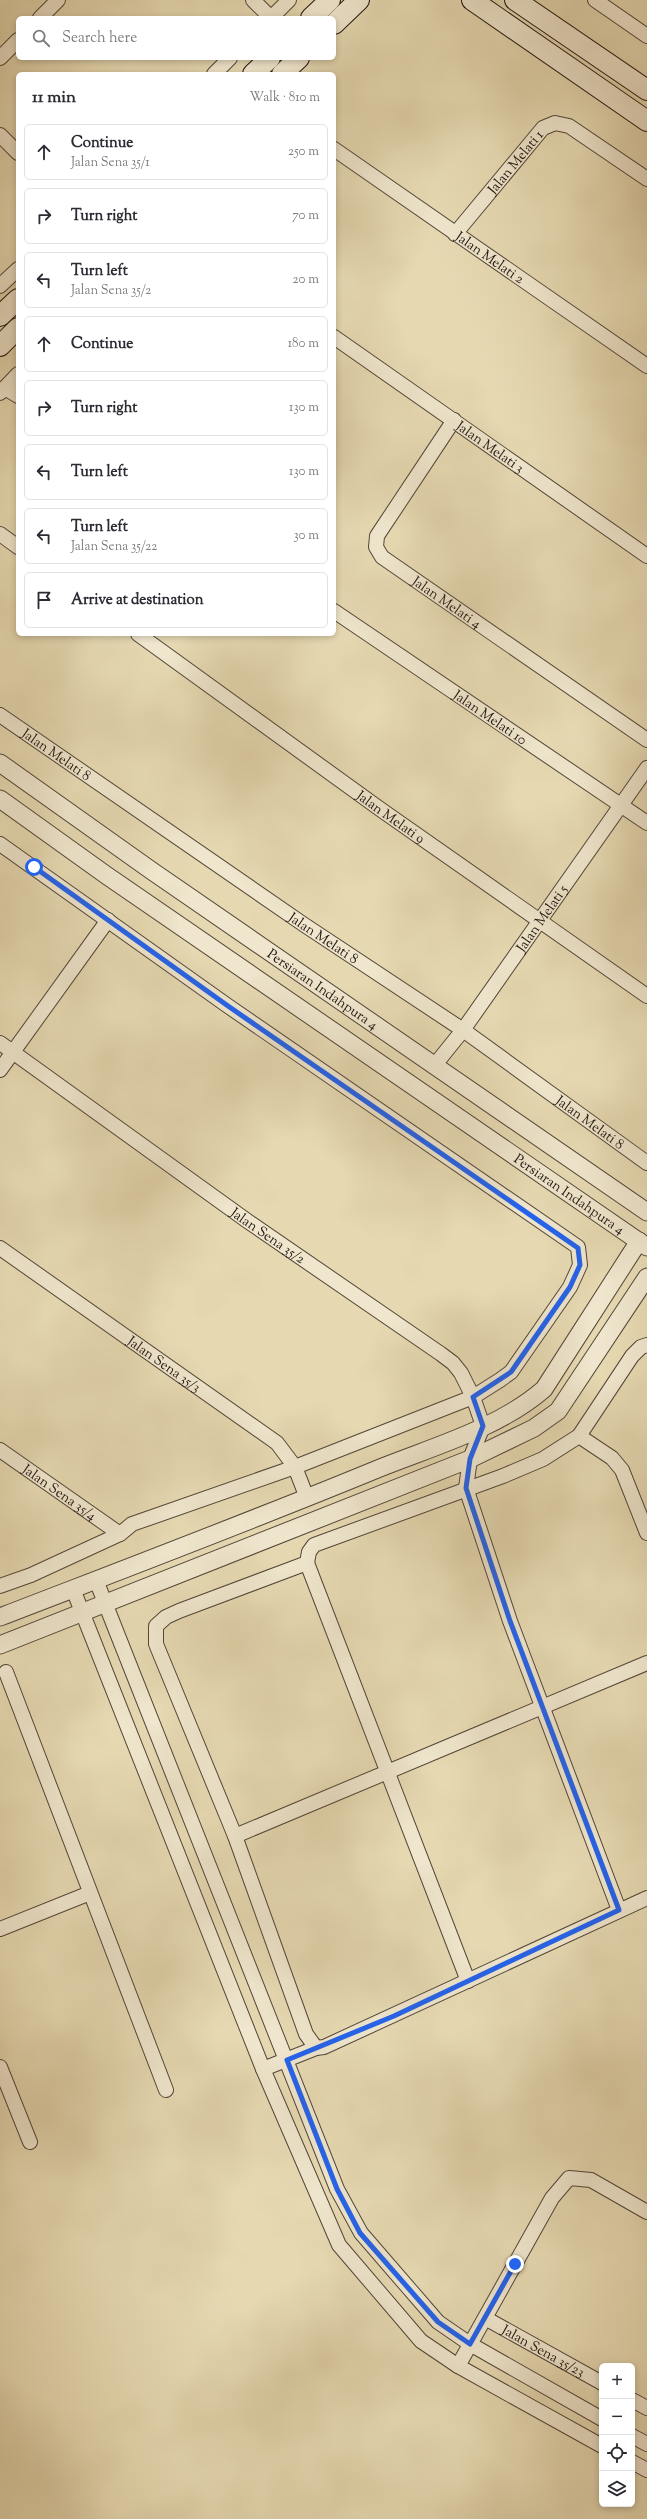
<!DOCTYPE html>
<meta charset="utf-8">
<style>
body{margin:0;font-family:"Sorts Mill Goudy",serif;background:#f7f7f7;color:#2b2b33}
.controls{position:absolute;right:12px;bottom:12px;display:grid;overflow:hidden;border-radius:6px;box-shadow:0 2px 6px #0003}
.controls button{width:36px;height:36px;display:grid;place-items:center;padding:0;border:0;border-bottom:1px solid #e1e1e2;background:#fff;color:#2b2b33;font:20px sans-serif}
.stop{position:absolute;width:12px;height:12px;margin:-9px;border:3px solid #2563eb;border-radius:50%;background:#fff}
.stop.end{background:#2563eb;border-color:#fff;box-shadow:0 1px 4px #0008}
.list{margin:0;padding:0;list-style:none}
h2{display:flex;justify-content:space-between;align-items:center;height:52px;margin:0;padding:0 16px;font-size:17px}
h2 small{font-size:13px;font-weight:400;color:#7c7c81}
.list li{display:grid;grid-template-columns:26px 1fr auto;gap:12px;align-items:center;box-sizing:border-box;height:56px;margin:0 8px 8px;padding:0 8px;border:1px solid #e1e1e2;border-radius:6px}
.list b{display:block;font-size:15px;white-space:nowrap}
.list p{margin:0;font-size:13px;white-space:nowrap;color:#7c7c81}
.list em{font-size:13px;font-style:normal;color:#7c7c81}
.icon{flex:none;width:22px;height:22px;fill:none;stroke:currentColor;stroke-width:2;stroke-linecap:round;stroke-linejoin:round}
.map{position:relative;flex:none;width:647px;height:2519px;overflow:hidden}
.search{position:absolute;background:#fff;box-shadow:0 2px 6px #0003;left:16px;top:16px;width:320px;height:44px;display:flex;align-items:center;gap:10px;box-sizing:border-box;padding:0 14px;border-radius:6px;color:#7c7c81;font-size:15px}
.panel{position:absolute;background:#fff;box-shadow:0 2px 6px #0003;left:16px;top:72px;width:320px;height:564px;border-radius:6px}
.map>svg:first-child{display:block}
</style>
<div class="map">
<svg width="647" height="2519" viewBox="0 0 647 2519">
<rect width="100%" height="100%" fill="#e6d9b2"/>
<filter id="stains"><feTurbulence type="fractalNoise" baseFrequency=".005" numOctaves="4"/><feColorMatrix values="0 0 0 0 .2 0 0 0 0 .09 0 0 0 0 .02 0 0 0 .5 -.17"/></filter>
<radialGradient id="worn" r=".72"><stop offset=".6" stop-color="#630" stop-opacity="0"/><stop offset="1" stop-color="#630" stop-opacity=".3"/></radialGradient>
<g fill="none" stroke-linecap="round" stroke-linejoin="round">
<defs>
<g id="minor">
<path d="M253 0 271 18"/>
<path d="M595 0 647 36"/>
<path d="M40 18 58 0"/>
<path d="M271 18 289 0"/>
<path d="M0 58 18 40"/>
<path d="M214 74 230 58"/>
<path d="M0 135 18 153"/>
<path id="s1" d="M334 149 647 366"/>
<path id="s2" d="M455 234 543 128 555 123 569 126 647 179"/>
<path d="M0 286 18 269"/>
<path id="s3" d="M334 337 647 556"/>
<path d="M5 388 18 396"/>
<path d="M0 393 18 374"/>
<path id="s4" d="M454 420 377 536 376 547 382 557 647 740"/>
<path d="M0 534 18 547"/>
<path id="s5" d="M334 611 647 823"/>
<path id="s6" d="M138 634 380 809 647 996"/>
<path id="s7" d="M0 715 303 924 463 1030 647 1163"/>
<path d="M0 844 228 1006 578 1247 580 1265 570 1287 511 1372 500 1380 473 1397 295 1467 132 1524 120 1534 31 1575 0 1586"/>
<path id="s8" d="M0 1043 246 1220 441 1354 453 1363 461 1373 473 1397 483 1426 470 1459 466 1488 510 1621 619 1910"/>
<path id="s9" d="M434 1066 463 1030 647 768"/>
<path d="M0 1070 108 920"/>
<path id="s10" d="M0 1248 277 1443 295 1467 307 1498"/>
<path d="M647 1345 641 1347 632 1356 579 1436 543 1459 503 1476 314 1545 309 1552 307 1563 179 1611 166 1617 156 1626V1644L235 1836 306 2034 316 2048 324 2047 647 1898"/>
<path d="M579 1436 612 1458 622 1470 647 1533"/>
<path id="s11" d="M0 1450 120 1534"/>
<path d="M307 1563 468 1981"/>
<path d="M96 1580 337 2189 361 2233 438 2322 470 2344 602 2419"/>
<path d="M73 1589 263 2069 339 2245 421 2341 458 2366 602 2446"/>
<path d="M6 1672 166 2090"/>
<path d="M235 1836 647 1663"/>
<path d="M0 1929 90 1893"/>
<path d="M0 2067 30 2142"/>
<path d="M263 2069 316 2048"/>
<path id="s12" d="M485 2318 602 2383"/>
<path d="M458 2366 552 2198 569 2178 591 2180 647 2212"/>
<path d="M632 2400 647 2408"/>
<path d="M632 2436 647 2444"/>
<path d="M632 2462 647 2470"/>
</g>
<g id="tertiary">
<path id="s13" d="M0 763 152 871 647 1212"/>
<path id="s14" d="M0 799 106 875 647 1247"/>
<path d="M0 1617C127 1568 254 1520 380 1468 435 1446 499 1428 544 1389L639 1241"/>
<path d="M0 1645 470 1459 534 1428 558 1411 647 1277"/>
</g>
<g id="secondary">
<path d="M472 0 647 121"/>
<path d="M515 0 647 90"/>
<path d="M311 18 330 0"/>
<path d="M334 24 359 0"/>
<path d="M253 74 270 58"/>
<path d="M282 74 299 58"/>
<path d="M0 316 18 299"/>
<path d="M0 346 18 328"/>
</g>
</defs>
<use href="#minor" stroke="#524638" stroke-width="16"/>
<use href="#tertiary" stroke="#524638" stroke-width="19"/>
<use href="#secondary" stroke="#20150f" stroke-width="22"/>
<use href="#minor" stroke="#efe6cd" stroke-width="14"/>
<use href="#tertiary" stroke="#efe6cd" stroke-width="17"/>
<use href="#secondary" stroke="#efe6cd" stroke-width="20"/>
</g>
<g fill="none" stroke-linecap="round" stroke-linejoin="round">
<path stroke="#2563eb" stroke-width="5" d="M34 867 228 1006 578 1248 580 1265 570 1287 511 1372 473 1397 483 1426 470 1459 466 1488 510 1621 619 1910 394 2016 287 2060 337 2189 360 2233 438 2322 470 2344 515 2264"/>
</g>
<g text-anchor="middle" stroke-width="4" stroke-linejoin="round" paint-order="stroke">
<g font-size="14" fill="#20150f" stroke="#efe6cd">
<text dy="5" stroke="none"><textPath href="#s2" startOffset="94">Jalan Melati 1</textPath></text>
<text dy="5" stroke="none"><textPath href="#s1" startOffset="190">Jalan Melati 2</textPath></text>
<text dy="5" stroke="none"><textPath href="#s3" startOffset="191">Jalan Melati 3</textPath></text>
<text dy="5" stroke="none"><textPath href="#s4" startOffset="241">Jalan Melati 4</textPath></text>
<text dy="5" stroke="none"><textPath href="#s5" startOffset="189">Jalan Melati 10</textPath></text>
<text dy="5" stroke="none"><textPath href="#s7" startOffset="69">Jalan Melati 8</textPath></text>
<text dy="5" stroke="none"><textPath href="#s6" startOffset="312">Jalan Melati 9</textPath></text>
<text dy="5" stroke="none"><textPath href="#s9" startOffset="183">Jalan Melati 5</textPath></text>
<text dy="5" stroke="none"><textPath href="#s7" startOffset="393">Jalan Melati 8</textPath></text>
<text dy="5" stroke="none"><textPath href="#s13" startOffset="394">Persiaran Indahpura 4</textPath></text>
<text dy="5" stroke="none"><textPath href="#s7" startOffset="717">Jalan Melati 8</textPath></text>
<text dy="5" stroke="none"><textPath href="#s14" startOffset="693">Persiaran Indahpura 4</textPath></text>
<text dy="5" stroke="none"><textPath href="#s8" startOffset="330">Jalan Sena 35/2</textPath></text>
<text dy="5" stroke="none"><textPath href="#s10" startOffset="201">Jalan Sena 35/3</textPath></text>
<text dy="5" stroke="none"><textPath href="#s11" startOffset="73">Jalan Sena 35/4</textPath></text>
<text dy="5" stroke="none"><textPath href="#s12" startOffset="67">Jalan Sena 35/23</textPath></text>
</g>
</g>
<rect width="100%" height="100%" filter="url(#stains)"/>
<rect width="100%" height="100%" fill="url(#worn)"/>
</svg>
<div class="controls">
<button>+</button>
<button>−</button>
<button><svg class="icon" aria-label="locate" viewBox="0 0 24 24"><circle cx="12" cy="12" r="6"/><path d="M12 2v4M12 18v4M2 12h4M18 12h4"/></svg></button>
<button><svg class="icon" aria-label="layers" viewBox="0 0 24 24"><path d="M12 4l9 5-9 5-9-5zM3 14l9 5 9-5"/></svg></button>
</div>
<div class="stop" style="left:34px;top:867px"></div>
<div class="stop end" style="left:515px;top:2264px"></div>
<div class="search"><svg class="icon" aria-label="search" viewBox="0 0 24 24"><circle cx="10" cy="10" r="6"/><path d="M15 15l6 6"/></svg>Search here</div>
<section class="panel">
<h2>11 min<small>Walk · 810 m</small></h2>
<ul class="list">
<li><svg class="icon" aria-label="ahead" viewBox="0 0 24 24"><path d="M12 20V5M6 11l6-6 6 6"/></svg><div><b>Continue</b><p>Jalan Sena 35/1</p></div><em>250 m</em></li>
<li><svg class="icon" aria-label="right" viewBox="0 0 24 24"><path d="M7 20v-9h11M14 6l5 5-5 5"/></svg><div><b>Turn right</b></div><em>70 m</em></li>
<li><svg class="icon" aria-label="left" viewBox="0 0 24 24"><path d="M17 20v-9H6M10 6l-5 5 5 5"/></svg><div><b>Turn left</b><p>Jalan Sena 35/2</p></div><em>20 m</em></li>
<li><svg class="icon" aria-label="ahead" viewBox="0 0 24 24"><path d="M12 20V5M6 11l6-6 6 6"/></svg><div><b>Continue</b></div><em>180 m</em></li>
<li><svg class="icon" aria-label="right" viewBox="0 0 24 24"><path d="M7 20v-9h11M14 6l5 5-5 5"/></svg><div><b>Turn right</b></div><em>130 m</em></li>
<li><svg class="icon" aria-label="left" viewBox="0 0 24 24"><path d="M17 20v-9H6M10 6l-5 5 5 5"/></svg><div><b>Turn left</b></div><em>130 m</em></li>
<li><svg class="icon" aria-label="left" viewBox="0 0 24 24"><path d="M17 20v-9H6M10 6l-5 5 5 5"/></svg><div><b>Turn left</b><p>Jalan Sena 35/22</p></div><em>30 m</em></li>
<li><svg class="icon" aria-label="arrive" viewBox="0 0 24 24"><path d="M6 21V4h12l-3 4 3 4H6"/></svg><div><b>Arrive at destination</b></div></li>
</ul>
</section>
</div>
